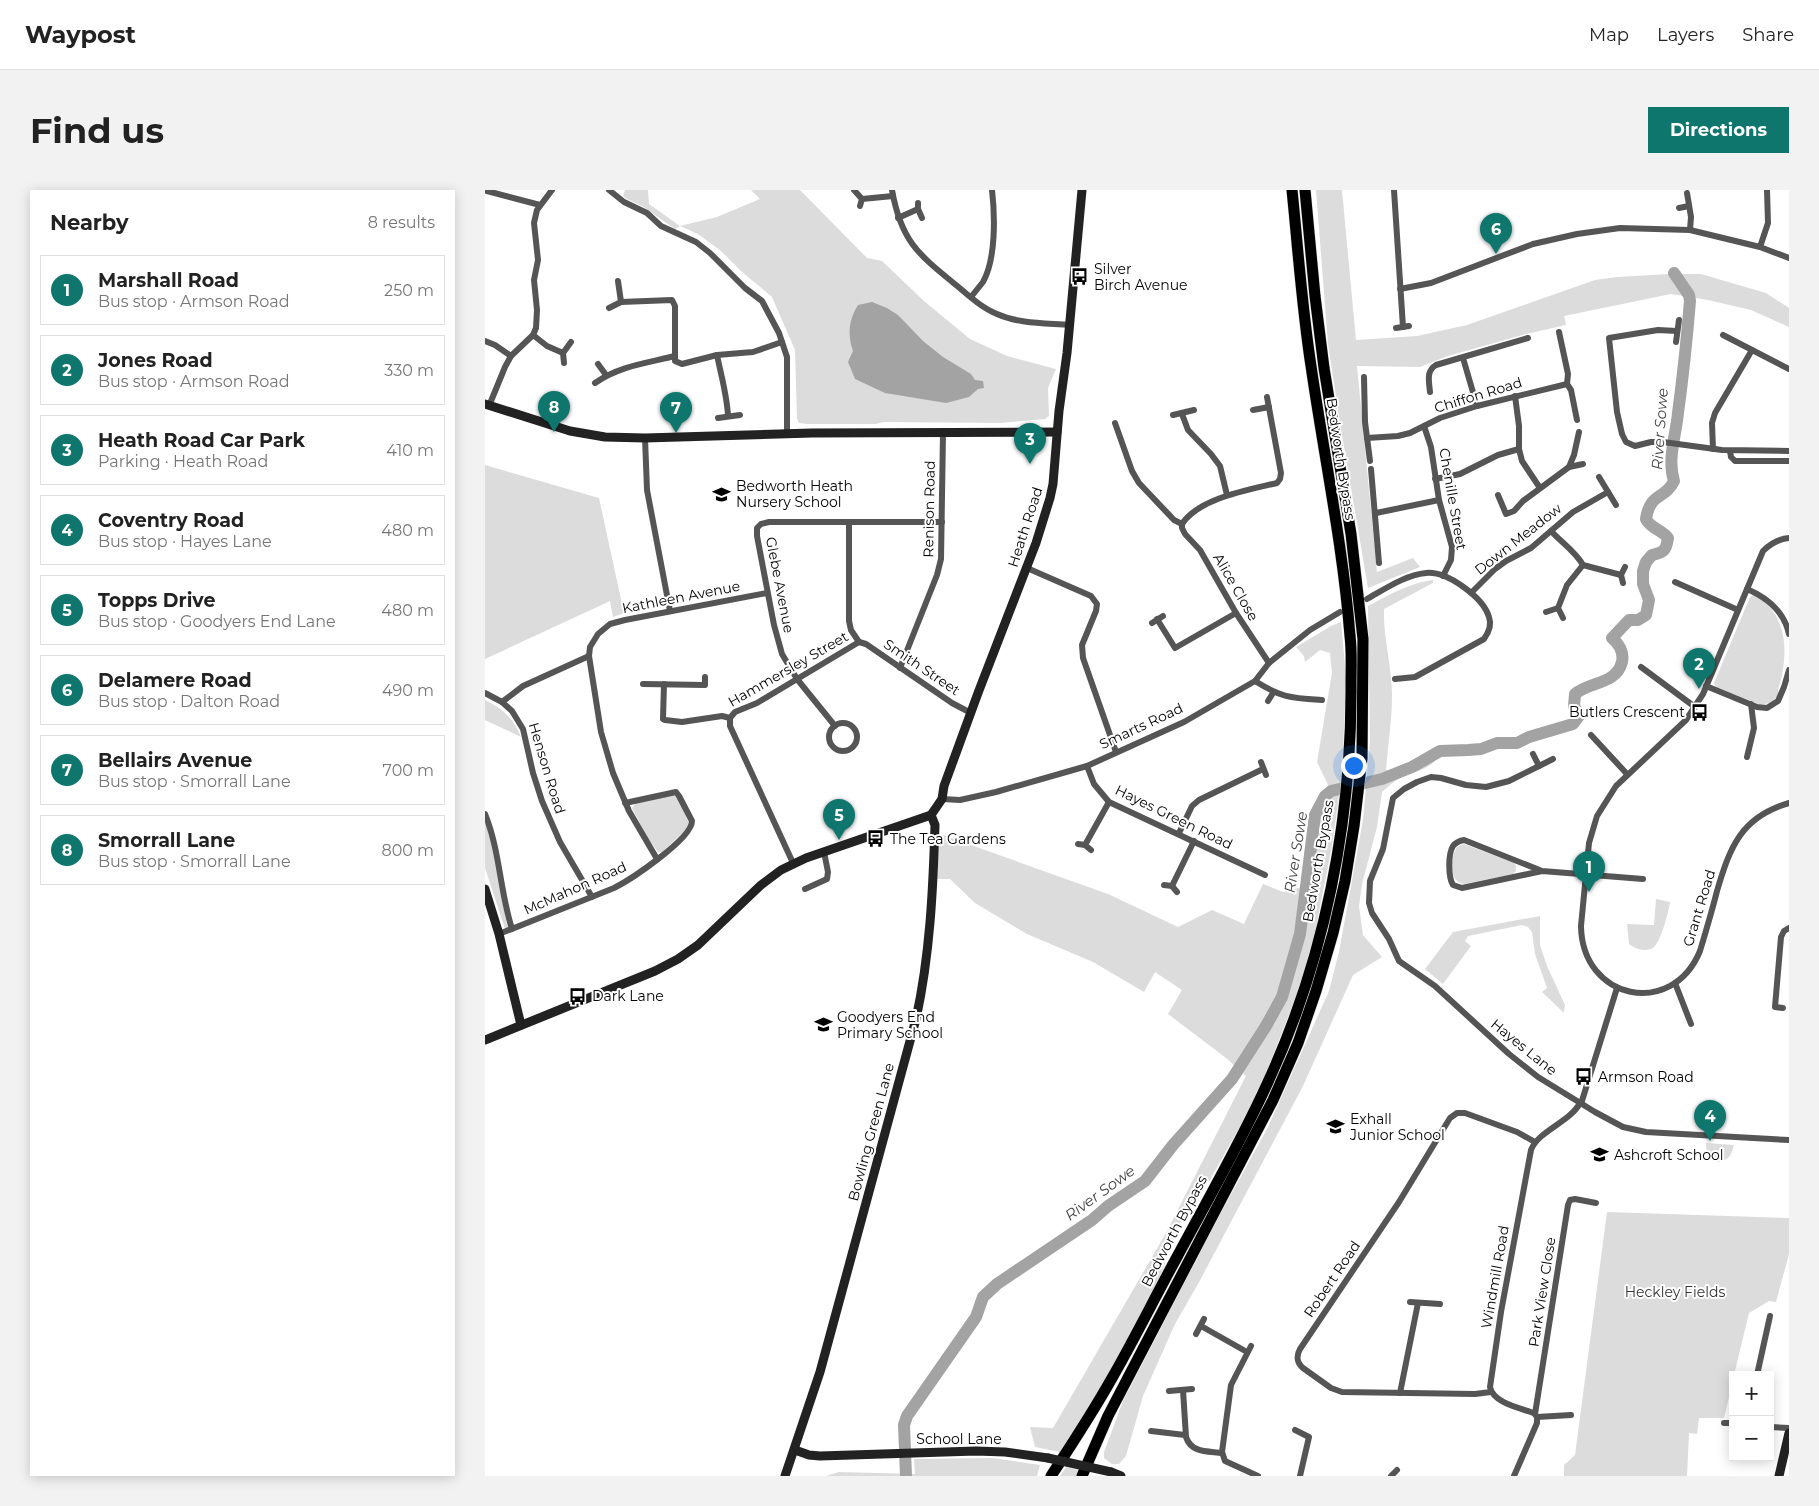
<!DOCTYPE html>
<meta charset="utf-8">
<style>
body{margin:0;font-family:Montserrat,sans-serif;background:#f2f2f2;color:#222}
.controls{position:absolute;right:15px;bottom:15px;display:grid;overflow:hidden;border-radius:0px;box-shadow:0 2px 12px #0003}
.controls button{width:45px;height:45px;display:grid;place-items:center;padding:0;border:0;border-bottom:1px solid #e0e0e0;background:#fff;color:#222;font:25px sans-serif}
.you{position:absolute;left:868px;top:575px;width:18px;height:18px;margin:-12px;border:4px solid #fff;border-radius:50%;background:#1a73e8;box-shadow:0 0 0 8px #1a73e833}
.badge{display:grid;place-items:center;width:32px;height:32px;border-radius:50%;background:#0f766e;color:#fff;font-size:16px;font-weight:700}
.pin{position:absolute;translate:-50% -41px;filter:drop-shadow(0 1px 2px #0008)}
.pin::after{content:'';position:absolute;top:26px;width:18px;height:15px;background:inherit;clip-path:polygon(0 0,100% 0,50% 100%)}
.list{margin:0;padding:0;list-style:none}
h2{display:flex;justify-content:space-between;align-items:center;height:65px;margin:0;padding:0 20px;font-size:21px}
h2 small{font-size:16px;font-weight:400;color:#767676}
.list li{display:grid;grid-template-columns:32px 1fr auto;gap:15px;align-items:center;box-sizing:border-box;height:70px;margin:0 10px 10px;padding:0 10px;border:1px solid #e0e0e0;border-radius:0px}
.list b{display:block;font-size:19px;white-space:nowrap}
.list p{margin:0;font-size:16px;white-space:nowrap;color:#767676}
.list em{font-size:16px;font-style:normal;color:#767676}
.map{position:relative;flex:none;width:1304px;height:1286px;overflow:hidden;border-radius:0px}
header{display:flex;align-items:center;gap:30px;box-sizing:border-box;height:70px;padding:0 25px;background:#fff;border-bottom:1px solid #e0e0e0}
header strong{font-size:24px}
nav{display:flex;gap:28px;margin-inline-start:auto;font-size:18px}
.intro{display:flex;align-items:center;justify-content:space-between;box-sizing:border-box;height:120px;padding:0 30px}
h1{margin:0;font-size:35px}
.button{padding:12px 22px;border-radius:0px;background:#0f766e;color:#fff;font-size:18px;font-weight:700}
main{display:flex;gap:30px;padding:0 30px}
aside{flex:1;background:#fff;border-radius:0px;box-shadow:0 2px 12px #0003}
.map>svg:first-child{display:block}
</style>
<header>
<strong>Waypost</strong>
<nav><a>Map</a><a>Layers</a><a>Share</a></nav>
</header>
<div class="intro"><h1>Find us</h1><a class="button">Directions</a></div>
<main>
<aside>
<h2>Nearby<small>8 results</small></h2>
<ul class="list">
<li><span class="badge">1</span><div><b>Marshall Road</b><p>Bus stop · Armson Road</p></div><em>250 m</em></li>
<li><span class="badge">2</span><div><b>Jones Road</b><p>Bus stop · Armson Road</p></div><em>330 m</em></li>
<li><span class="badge">3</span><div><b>Heath Road Car Park</b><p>Parking · Heath Road</p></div><em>410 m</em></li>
<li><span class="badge">4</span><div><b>Coventry Road</b><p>Bus stop · Hayes Lane</p></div><em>480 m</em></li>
<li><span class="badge">5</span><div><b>Topps Drive</b><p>Bus stop · Goodyers End Lane</p></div><em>480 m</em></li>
<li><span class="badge">6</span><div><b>Delamere Road</b><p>Bus stop · Dalton Road</p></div><em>490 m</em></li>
<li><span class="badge">7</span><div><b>Bellairs Avenue</b><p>Bus stop · Smorrall Lane</p></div><em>700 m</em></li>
<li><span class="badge">8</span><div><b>Smorrall Lane</b><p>Bus stop · Smorrall Lane</p></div><em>800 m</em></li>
</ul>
</aside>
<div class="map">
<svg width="1304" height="1286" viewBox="0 0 1304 1286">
<rect width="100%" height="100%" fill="#fff"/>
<g fill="#dcdcdc">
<path d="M140 0H163L164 14 195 36 232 27 275 9 266 0H315L382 68 397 71 439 111 485 149 522 166 571 179 563 198 564 226 560 229 515 233 398 232 391 234H323L314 233 312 229 310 160 287 107 256 81 236 61 213 44 195 36 190 39 157 16 142 9 138 6Z"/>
<path d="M831 0H857L871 150 932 146 982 135 1110 90 1132 87 1184 84H1216L1281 103 1304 118V137L1266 120 1223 110 1186 104 1079 126 1081 135 1041 144 963 166 935 177 872 176 892 382 928 368 935 377 883 398 855 233 843 154Z"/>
<path d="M0 275 114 308 139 423 128 427 125 411 0 469Z"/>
<path d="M948 390V393L899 419C898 448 907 476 907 505 907 530 903 555 901 580 921 581 932 571 947 560L954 565C948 579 930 581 917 587 910 590 903 597 897 602L892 637 877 694 874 716 878 745 897 767 868 785 818 896 713 1094 690 1134 658 1206 641 1266 634 1274H627L619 1268V1262L638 1211 732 1030 783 937 844 801 854 762 878 630 885 552 883 416C904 405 924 393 948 390Z"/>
<path d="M1268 405C1304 422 1304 466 1293 500L1294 503C1289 512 1284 515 1274 514L1231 497 1229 493 1265 407Z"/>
<path d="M856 432 861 486 857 585 847 656 830 742 815 796 773 904 725 990 713 1001 681 1059 683 1063 675 1090 629 1176 575 1262 550 1257 545 1237 568 1238 681 1043 761 886 741 868 683 824 697 800 670 782 659 802 608 772 542 744 490 713 465 689H452L455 644 623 704 693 737 727 720 759 734 778 694 798 702 821 696 830 625 840 606 846 601 832 572 847 483 845 463 835 460 820 472 819 466 811 457 846 436Z"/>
<path d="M0 510C18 519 28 528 36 547L0 530Z"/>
<path d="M188 605 192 607 204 633 203 638 177 662H173L162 647 147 618 151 613Z"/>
<path d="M0 632C13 665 14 703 23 738L20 739 0 678Z"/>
<path d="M979 654 1029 673 1031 676V681L1028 684 979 694C963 692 965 668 972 657Z"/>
<path d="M1171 709 1185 712C1184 721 1176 751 1169 757 1162 763 1150 759 1144 754L1142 734 1169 735Z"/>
<path d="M1055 726V755L1062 776 1080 815 1079 822H1078L1057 802 1062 798 1050 764 1047 742 1043 737 1037 735 983 746 980 751 986 756 958 794 940 779 968 742Z"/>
<path d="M1221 953 1249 955C1246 967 1243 971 1230 972 1223 967 1221 961 1221 953Z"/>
<path d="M1122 1022 1304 1028V1064L1291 1112 1284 1111 1264 1123 1249 1185H1248V1191L1239 1228H1214L1212 1244 1204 1243 1202 1286H1079V1275L1090 1265Z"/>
<path d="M508 1268 555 1275 552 1286H341L354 1282 430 1284 429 1269Z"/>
<path d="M581 1277 593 1280 591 1286H575Z"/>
</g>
<path fill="#a3a3a3" d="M387 112 402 118 413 125 438 151 458 167 486 184 490 190 498 191 499 198 493 199 484 207 461 213 400 203 370 189 363 172 368 161C362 144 364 129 373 115Z"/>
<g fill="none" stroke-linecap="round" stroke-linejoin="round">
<path stroke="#a3a3a3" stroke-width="12" d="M421 1286 419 1235 422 1226 491 1127 498 1107 512 1094 607 1030 623 1016 660 991 688 955 747 889 781 836 797 807 815 744 830 625 840 606 846 601 897 589 927 577 955 561 983 560 996 559 1012 553H1032L1044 547 1088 534 1094 526 1089 516 1090 504C1105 491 1131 495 1137 472 1139 462 1134 454 1127 448L1144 430H1153L1161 425 1164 410 1158 394V381L1161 372 1167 365C1179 362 1181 361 1183 348 1177 340 1165 338 1161 329 1165 302 1180 310 1189 291 1182 269 1191 245 1193 223 1198 186 1202 148 1205 111L1204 105 1189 83"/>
<defs>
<g id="highway">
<path d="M566 1286C587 1254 608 1222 627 1188 650 1148 670 1107 692 1067 723 1009 756 952 783 892 840 768 867 630 866 494 866 478 867 462 865 446 858 356 839 266 826 176 817 118 813 59 807 0"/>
<path d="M597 1286 623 1226 788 910 813 853 831 801 848 743 860 691 869 636 877 568 878 449 866 344 839 178 830 106 820 0"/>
</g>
</defs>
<use href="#highway" stroke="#dbdbdb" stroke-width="12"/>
<g stroke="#555" stroke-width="6">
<path d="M124 0 139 12 162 23 176 36 211 52 225 63 260 98 277 111 294 143 302 167V244"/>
<path d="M369 0 377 9 375 16"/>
<path d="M407 0C416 51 433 64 471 95 484 106 497 118 512 124 534 134 561 133 585 135"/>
<path d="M909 0 918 137"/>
<path d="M2 1 55 15"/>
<path d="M1202 3 1206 27 1205 40"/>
<path d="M377 9 408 6"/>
<path d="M433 13V19L437 28"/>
<path d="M1194 18 1204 16"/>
<path d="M413 28 433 19"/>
<path d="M1275 57 1283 33 1282 0"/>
<path d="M133 91 136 112"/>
<path d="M915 99 946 93 1048 54 1092 44 1135 38 1205 40 1275 57 1304 68"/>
<path d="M486 107C490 102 494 97 498 92 511 69 510 26 507 0"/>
<path d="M124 118 136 112 187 110 190 116V171L197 174 232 165 268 162 297 152"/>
<path d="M911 138 924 136"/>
<path d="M1192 141 1173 140 1124 148 1132 222 1137 244 1141 252 1150 256 1166 252H1178L1237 260 1304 261"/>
<path d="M1074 142 1083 184 1082 194 1086 200 1092 230"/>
<path d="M48 145 62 156 78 163"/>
<path d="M1238 145 1304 179"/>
<path d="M0 151 10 155 26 166"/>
<path d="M1191 152 1194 130"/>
<path d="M232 165C236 185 242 205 243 226"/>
<path d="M978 168 992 216"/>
<path d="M79 173 78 163 86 152"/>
<path d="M113 174 121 185"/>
<path d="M879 187 880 232 885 271"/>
<path d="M110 193C134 176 162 173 190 166"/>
<path d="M945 202C944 191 941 181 951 175L1043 148"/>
<path d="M1030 206 1034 236V259L1037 271 1055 298"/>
<path d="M4 216 20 177 26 166 48 145 51 138 52 120 49 90 53 70 49 33 52 20 67 0"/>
<path d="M768 220 784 217"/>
<path d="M697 224 703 240 726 264 735 276 742 305"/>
<path d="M688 225 709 220"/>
<path d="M233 228 255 225"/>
<path d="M630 233 647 281 654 293 689 330 697 334V338L700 344 715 360 751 423 784 473"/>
<path d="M939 236 946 257 954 310 967 357 966 370 958 386"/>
<path d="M160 248 162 300 185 421"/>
<path d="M882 248 913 246 925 243 955 228 992 216 1082 194"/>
<path d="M1228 259 1227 233 1230 223 1267 160"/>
<path d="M1245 261 1246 267 1250 271H1304"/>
<path d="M1084 277 1098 274"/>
<path d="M886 279 894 373"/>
<path d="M1114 287 1131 315"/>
<path d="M950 289 975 284 1013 265 1034 259"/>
<path d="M1013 305 1021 324 1029 321 1038 311 1084 277 1089 265 1094 242"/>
<path d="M891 323 954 310"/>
<path d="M364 332V431L366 440 374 452"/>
<path d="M697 334C714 308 763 300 792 293L795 289 796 283 782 207"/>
<path d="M1066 341C1077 353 1090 361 1098 375L1136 385"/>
<path d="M1304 348C1293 349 1286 353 1278 361L1218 504 1201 530 1131 596 1112 626 1104 653 1096 736C1097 810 1187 829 1215 761 1221 741 1227 721 1232 701 1245 657 1256 627 1304 613"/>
<path d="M542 378 606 406 612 414 611 421 597 455 598 468 631 562"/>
<path d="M1190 392 1253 420"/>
<path d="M1138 393 1136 385 1140 377"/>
<path d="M1262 399C1283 408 1299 421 1304 444"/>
<path d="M986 403 1010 379 1021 371 1046 358 1088 322 1123 302"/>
<path d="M882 409C900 399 920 385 941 383 962 381 998 407 1004 427 1007 435 1004 442 999 449L930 487 910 489"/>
<path d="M1061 422 1073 418"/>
<path d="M1078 428 1073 418 1082 395 1098 375"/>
<path d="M672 429 690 458 751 423"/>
<path d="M667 433 678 426"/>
<path d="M374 452 381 454 467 513 486 523"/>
<path d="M1156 477 1210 517"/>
<path d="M415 478 452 385 456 369 458 243"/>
<path d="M770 491C797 508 806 508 837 510"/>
<path d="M158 494 220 495V487"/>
<path d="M179 494 178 529 180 530 197 532 237 526 245 528"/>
<path d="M1221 496 1272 517 1282 518 1293 511 1299 497 1304 480"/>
<path d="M0 503 17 512 38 496 104 466"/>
<path d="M783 511 788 503"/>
<path d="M17 512 27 521 38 539 48 583 57 611 75 652 107 707"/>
<path d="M245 528V536L308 673"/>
<path d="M245 528 250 522 272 513 374 452"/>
<circle cx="358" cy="547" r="14"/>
<path d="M350 536 312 489 297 464 289 435 272 346V338L276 334 284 332H457"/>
<path d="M1106 545 1142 584"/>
<path d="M1048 564 1054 576 1068 569"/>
<path d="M1262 567 1269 538 1266 514"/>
<path d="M776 572 781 585"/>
<path d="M602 576 609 594 624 612 780 685"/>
<path d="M1054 576 1024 591 1001 597 981 595 956 588 946 587 932 592 919 599 908 608 898 659 885 691 884 713 887 723 904 749 914 771 950 796 1024 864 1053 887 1110 922 1138 937 1161 942 1304 950"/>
<path d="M457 609 475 610 511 602 602 576 699 532 770 491 784 473 825 440 855 422"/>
<path d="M0 624C15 661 15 702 27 739"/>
<path d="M694 643 707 616 714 610 778 579"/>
<path d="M593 654 600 655 606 660"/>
<path d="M600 655 624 612"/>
<path d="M172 669 144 621 128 583 116 542 104 466 105 457 113 444 125 434 140 430 282 403"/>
<path d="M1057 681 977 698 968 695C963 687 963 664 968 656 971 652 974 651 979 650L1057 681 1158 689"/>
<path d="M679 695 687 696 692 702"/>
<path d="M687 696 709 651"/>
<path d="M320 699 342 689 343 682 339 662"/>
<path d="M14 744 129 698C145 690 207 649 207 631L194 606 191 602 140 613"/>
<path d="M1190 793 1206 834"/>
<path d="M1298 818 1290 817 1296 747 1299 741 1304 738"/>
<path d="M1096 914 1132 798"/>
<path d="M925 1112 955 1114"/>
<path d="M716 1136 762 1162"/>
<path d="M711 1144 719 1129"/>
<path d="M766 1156 746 1195 737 1262 740 1271 773 1286"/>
<path d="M1272 1185 1285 1126"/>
<path d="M698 1200 701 1247C706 1263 723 1261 737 1263"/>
<path d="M684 1201 707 1199"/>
<path d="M1006 1202 990 1204 857 1202 846 1198 818 1178C812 1173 811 1166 815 1159L914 1012 965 928 972 923H980L1032 942 1050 952"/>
<path d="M915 1203 933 1113"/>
<path d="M1050 1224 1083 1015 1085 1010 1090 1009 1111 1013"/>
<path d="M1086 1225 1052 1227 1049 1223C1035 1218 1008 1213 1005 1197L1016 1122 1046 960C1053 941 1085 932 1095 913"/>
<path d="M1239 1233H1248"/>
<path d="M1285 1237 1304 1238"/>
<path d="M810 1240 824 1247 815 1286"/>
<path d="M666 1241 700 1245"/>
<path d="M906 1286 912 1280"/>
<path d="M1029 1286 1052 1233V1227"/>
</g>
<g stroke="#222" stroke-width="9">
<path d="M0 214 85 241 120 247 160 248 327 243 572 242"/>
<path d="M446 625 457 609 459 596 493 503 551 353 565 308 568 294 574 221 582 163 597 0"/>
<path d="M0 699 14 744 36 835"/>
<path d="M0 850 170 781 193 769 213 755 276 695 296 680 321 668 446 625"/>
<path d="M310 1260 324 1265 335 1266 491 1261 520 1262 563 1268"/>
<path d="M626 1282 636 1286"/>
<path d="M300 1286 335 1182 431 829C445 765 448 700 450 635L446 625"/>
<path d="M1294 1286 1304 1243"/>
</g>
<use href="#highway" stroke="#000" stroke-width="11"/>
<path stroke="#222" stroke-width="9" d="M563 1268 626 1282"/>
</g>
<defs>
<symbol id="bus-bare" viewBox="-9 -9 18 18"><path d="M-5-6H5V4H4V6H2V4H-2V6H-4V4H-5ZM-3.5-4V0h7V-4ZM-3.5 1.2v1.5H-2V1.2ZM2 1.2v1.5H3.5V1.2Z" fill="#000" stroke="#fff" stroke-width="2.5" paint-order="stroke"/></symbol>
<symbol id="school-bare" viewBox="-9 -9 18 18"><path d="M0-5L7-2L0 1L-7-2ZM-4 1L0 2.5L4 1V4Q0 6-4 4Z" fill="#000" stroke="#fff" stroke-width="2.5" paint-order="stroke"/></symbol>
</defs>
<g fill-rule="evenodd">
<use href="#bus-bare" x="582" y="74" width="25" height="25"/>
<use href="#school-bare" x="224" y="292" width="25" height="25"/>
<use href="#bus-bare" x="1202" y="510" width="25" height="25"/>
<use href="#bus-bare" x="378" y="636" width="25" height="25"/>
<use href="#bus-bare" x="80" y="794" width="25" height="25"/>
<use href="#school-bare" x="326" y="822" width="25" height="25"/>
<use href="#bus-bare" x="1086" y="874" width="25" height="25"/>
<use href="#school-bare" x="838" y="924" width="25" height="25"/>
<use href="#school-bare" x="1102" y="952" width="25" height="25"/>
</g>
<g text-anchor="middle" stroke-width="4" stroke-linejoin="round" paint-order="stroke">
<g font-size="14" fill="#000" stroke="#fff" text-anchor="start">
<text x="609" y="84">Silver<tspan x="609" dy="16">Birch Avenue</tspan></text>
<text x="251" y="301">Bedworth Heath<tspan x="251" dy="16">Nursery School</tspan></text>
<text x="1200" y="527" text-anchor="end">Butlers Crescent</text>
<text x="405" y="654">The Tea Gardens</text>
<text x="107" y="811">Dark Lane</text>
<text x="352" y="832">Goodyers End<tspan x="352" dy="16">Primary School</tspan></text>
<text x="1113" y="892">Armson Road</text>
<text x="865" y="934">Exhall<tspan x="865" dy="16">Junior School</tspan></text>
<text x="1129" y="970">Ashcroft School</text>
</g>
<g font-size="14" fill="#000" stroke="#fff">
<text transform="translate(993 205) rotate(-17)" y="5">Chiffon Road</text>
<text transform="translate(856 269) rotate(81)" y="5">Bedworth Bypass</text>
<text transform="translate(968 309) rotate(80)" y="5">Chenille Street</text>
<text transform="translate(444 319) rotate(-89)" y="5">Renison Road</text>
<text transform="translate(540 337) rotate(-72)" y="5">Heath Road</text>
<text transform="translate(1033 349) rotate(-38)" y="5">Down Meadow</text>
<text transform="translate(295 395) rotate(79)" y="5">Glebe Avenue</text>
<text transform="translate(751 397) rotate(60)" y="5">Alice Close</text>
<text transform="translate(196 407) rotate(-11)" y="5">Kathleen Avenue</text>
<text transform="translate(437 477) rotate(34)" y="5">Smith Street</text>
<text transform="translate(303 479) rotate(-30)" y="5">Hammersley Street</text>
<text transform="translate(656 536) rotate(-25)" y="5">Smarts Road</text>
<text transform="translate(62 578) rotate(73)" y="5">Henson Road</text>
<text transform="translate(689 627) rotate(26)" y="5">Hayes Green Road</text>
<text transform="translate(833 671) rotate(-80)" y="5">Bedworth Bypass</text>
<text transform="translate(90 698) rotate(-24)" y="5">McMahon Road</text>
<text transform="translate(1214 718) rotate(-73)" y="5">Grant Road</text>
<text transform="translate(1039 857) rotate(39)" y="5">Hayes Lane</text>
<text transform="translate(386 942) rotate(-75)" y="5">Bowling Green Lane</text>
<text transform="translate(689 1041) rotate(-62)" y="5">Bedworth Bypass</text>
<text transform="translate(1010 1087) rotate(-80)" y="5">Windmill Road</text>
<text transform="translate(847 1089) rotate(-56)" y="5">Robert Road</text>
<text transform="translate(1057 1102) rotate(-81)" y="5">Park View Close</text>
<text x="474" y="1254">School Lane</text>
</g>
<g font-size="14" fill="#333" stroke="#fff">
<text x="1190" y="1107">Heckley Fields</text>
</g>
<g font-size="15" font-style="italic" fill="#444" stroke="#fff">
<text transform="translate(1175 239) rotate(-86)" y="5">River Sowe</text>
<text transform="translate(811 662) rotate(-81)" y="5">River Sowe</text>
<text transform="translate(615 1003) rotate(-36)" y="5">River Sowe</text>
</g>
</g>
</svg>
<div class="controls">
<button>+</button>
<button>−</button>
</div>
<div class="you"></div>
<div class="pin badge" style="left:1104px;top:702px">1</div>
<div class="pin badge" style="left:1214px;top:499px">2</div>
<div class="pin badge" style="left:545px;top:274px">3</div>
<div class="pin badge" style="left:1225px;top:951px">4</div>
<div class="pin badge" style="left:354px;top:650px">5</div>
<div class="pin badge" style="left:1011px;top:64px">6</div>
<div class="pin badge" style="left:191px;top:243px">7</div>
<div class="pin badge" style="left:69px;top:242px">8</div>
</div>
</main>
